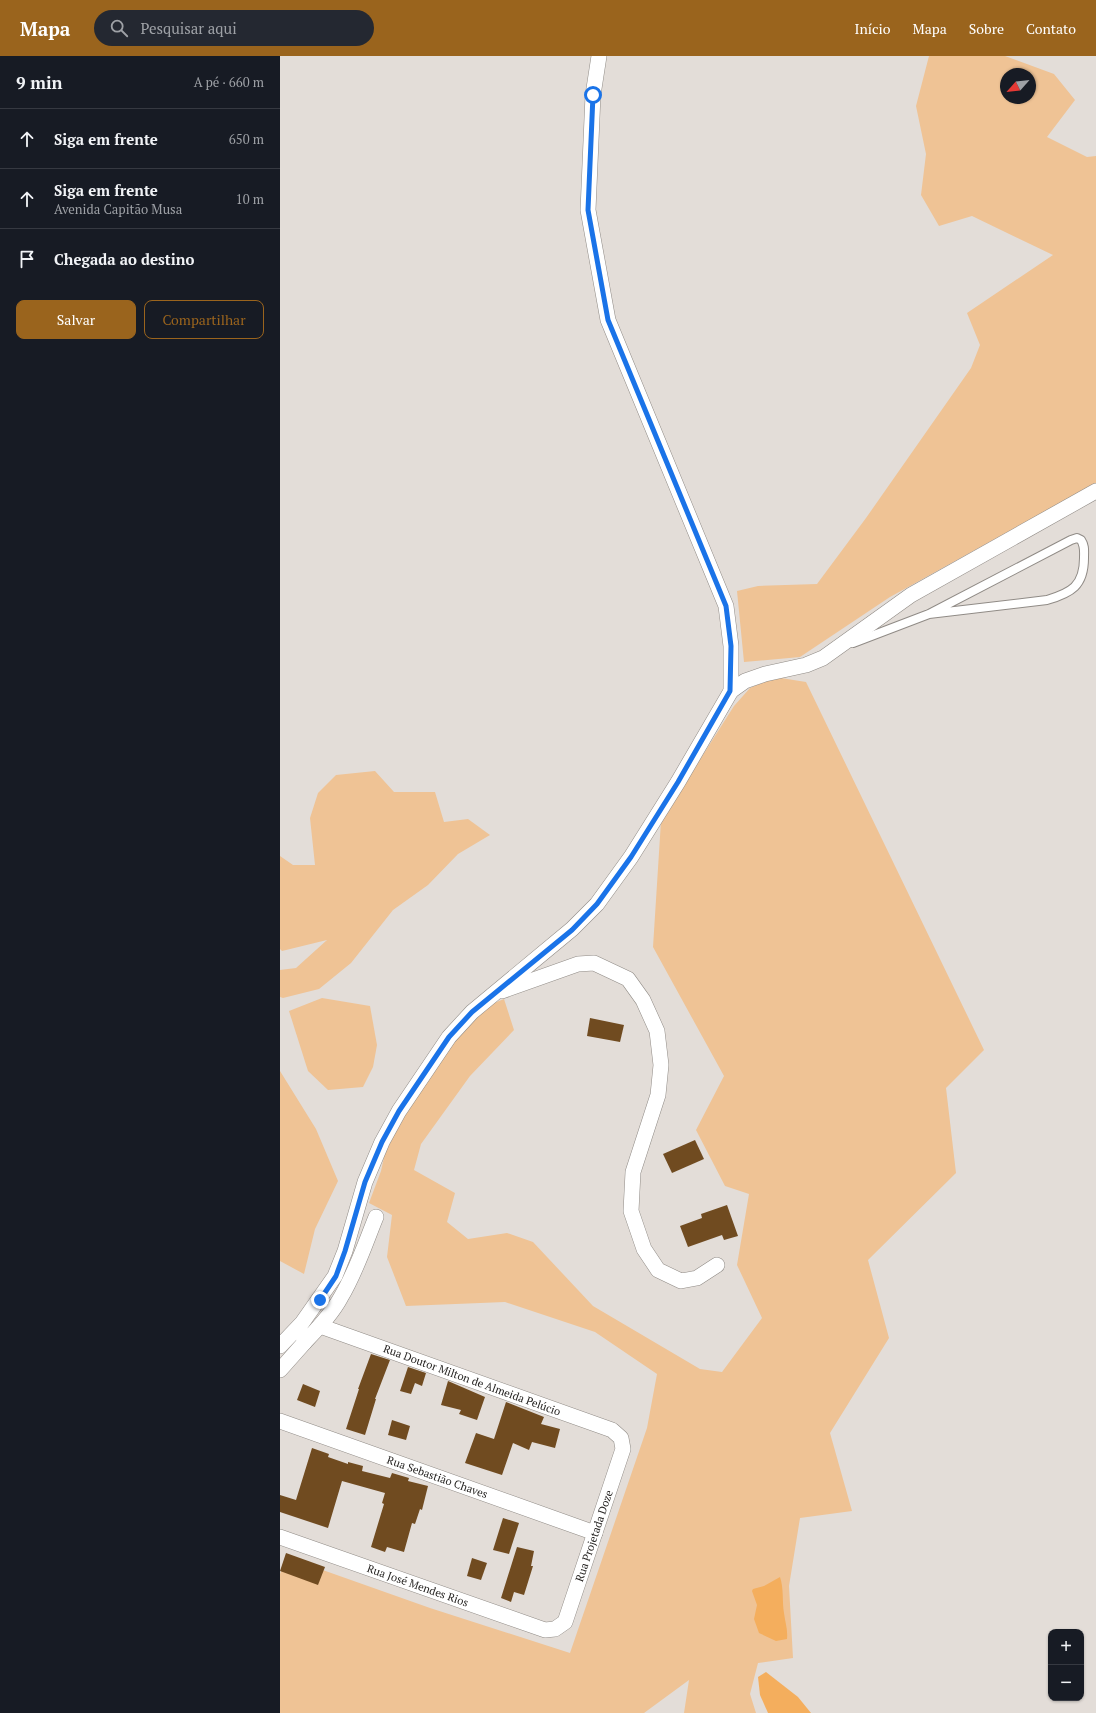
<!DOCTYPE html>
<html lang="pt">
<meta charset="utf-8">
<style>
body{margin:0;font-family:"PT Serif",serif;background:#242831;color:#f1f3f6}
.controls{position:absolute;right:12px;bottom:12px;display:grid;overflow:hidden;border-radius:8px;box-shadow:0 1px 3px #0004}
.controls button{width:36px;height:36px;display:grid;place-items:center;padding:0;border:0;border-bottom:1px solid #363941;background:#171b24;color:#f1f3f6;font:20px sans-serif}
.compass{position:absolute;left:720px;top:12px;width:36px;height:36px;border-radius:50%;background:#171b24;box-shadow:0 1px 3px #0004;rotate:243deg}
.stop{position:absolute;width:12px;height:12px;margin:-9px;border:3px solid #1a73e8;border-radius:50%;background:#fff}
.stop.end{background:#1a73e8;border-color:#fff;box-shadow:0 1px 4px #0008}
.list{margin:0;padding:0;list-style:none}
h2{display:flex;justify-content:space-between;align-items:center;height:52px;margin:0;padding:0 16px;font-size:17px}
h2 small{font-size:13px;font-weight:400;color:#9ea1a6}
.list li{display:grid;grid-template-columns:26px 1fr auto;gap:12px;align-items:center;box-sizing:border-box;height:60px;padding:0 16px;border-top:1px solid #363941}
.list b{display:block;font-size:15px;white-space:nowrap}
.list p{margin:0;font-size:13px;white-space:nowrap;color:#9ea1a6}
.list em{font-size:13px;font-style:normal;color:#9ea1a6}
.actions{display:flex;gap:8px;padding:12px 16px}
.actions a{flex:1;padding:9px 0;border:1px solid #9a641d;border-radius:8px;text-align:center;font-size:14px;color:#9a641d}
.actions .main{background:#9a641d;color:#fff}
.icon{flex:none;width:22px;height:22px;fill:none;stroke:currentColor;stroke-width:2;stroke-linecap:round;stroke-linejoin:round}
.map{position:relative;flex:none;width:816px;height:1657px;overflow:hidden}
header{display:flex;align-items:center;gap:24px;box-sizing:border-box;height:56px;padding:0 20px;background:#9a641d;color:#fff}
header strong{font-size:19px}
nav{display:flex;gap:22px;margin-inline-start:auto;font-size:14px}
.search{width:280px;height:36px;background:#242831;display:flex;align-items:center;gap:10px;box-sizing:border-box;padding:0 14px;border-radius:22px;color:#9ea1a6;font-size:15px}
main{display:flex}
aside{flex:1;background:#171b24}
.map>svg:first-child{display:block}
</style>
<header>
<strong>Mapa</strong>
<div class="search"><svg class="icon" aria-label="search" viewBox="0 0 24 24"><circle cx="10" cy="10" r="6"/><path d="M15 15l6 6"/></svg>Pesquisar aqui</div>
<nav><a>Início</a><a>Mapa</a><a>Sobre</a><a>Contato</a></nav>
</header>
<main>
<aside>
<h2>9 min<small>A pé · 660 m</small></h2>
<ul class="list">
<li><svg class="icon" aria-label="ahead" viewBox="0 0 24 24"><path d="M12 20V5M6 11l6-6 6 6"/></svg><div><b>Siga em frente</b></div><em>650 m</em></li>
<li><svg class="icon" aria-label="ahead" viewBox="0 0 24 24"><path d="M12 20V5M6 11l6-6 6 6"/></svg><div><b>Siga em frente</b><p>Avenida Capitão Musa</p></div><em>10 m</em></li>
<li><svg class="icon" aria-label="arrive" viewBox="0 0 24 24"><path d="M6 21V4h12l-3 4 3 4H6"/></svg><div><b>Chegada ao destino</b></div></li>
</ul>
<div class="actions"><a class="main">Salvar</a><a>Compartilhar</a></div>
</aside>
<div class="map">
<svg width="816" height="1657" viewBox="0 0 816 1657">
<rect width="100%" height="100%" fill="#e3ddd8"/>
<g fill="#efc395" fill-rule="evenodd">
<path d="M649 0H725L774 18 795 44 767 81 807 101 816 100V427L610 541 520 601 464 606 457 535 478 530 537 528 586 462 691 312 700 289 687 257 773 199 692 160 659 170 641 139 646 98 636 50ZM726 18H750V42H726Z"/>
<path d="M501 622 526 626 704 994 666 1032 676 1117 588 1204 609 1282 550 1377 572 1455 520 1462 509 1530 513 1602 478 1607 470 1638 476 1657H404L409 1624 364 1657H0V1518L6 1501 150 1552 290 1597 367 1372 377 1318 315 1276 225 1246 126 1250 107 1201 112 1159 89 1147 101 1115 108 1083 165 993 197 954 224 943 234 974 190 1020 141 1088 134 1114 175 1137 167 1166 188 1183 227 1177 253 1186 313 1250 420 1313 442 1316 482 1262 457 1209 469 1138 445 1130 416 1074 444 1020 373 891 381 765 454 650 470 632 483 626Z"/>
<path d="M95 715 114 736H155L164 766 188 763 210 779 178 798 148 829 113 854 71 907 39 933 3 942 0 941V914L16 912 47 884 2 895 0 893V800L13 809H35L30 762 38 737 56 719Z"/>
<path d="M42 942 90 950 97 989 93 1011 83 1031 48 1034 28 1015 9 955Z"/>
<path d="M0 1015 36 1073 58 1125 35 1173 24 1218 0 1205Z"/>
</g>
<g fill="#f4ae5d">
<path d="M500 1521C504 1533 502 1545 504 1557 505 1566 508 1573 507 1583L496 1585 479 1577 474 1563 477 1549 472 1535 473 1533 484 1530Z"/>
<path d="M486 1616 518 1641 531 1657H488L480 1639 478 1621Z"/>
</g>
<g fill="#704b20">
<path d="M310 962 344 969 340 986 307 980Z"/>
<path d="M415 1084 424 1103 392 1117 383 1098Z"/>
<path d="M447 1149 458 1180 444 1184 442 1179 408 1191 400 1170 422 1162 421 1158Z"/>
<path d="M91 1298 110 1304 95 1343H96L85 1379 66 1373 79 1333H78Z"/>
<path d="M128 1311 146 1317 142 1330 135 1327 131 1338 120 1335Z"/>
<path d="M168 1325 205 1341 197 1364 179 1358 181 1354 161 1349Z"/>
<path d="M23 1328 40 1335 35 1351 17 1344Z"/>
<path d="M226 1346 264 1361 261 1368 280 1373 275 1392 252 1386 249 1394 233 1387 222 1419 185 1407 196 1377 214 1383Z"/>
<path d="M112 1364 130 1370 126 1384 108 1379Z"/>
<path d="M32 1392 49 1398 48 1401 68 1408V1406L83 1410 82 1415 110 1422 112 1417 129 1422 128 1425 148 1430 142 1454 140 1453 135 1468 132 1467 124 1496 107 1491 105 1496 91 1491 104 1448 102 1447 105 1437 62 1425 48 1472 0 1456V1439L16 1444Z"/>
<path d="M223 1462 239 1467 229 1498 213 1494Z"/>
<path d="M237 1491 254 1495 251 1510H253L244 1539 234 1536 231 1546 221 1542Z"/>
<path d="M6 1497 45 1511 38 1529 0 1515Z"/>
<path d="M192 1502 207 1507 201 1524 187 1520Z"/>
</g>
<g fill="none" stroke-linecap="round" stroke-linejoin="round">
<defs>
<path id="lane" d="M573 587 649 558 791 484 797 482 801 484C805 490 804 495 804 502 804 530 791 537 767 544L649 558"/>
<g id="street">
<path d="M451 635 465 625 485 618 526 609 543 602 631 539 816 435"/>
<path d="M222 935 298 908 314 907 348 923 363 944 377 975 381 1009 378 1039 353 1116 351 1155 364 1193 378 1214 401 1225 417 1222 437 1209"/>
<path d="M24 1287C37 1273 52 1258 61 1241 76 1216 85 1188 96 1161"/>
<path d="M0 1290 22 1267 55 1220 65 1195 85 1126 102 1086 119 1055 169 981 192 956 292 873 317 848 351 801 398 726 451 635V590L446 550 328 264 308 154 313 39 319 0"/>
<path d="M0 1314 24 1287 23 1278"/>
<path id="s1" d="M0 1365 315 1477"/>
<path id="s2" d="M0 1481 265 1574 275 1573 285 1566 343 1393 341 1382 332 1374 40 1270"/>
</g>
</defs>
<use href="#lane" stroke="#908b86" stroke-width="10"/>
<use href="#street" stroke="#908b86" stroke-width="16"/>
<use href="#lane" stroke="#fff" stroke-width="8"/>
<use href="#street" stroke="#fff" stroke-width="15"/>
</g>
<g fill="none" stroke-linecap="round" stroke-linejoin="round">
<path stroke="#1a73e8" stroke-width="5" d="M40 1244 56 1220 65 1195 85 1126 102 1086 119 1055 169 981 192 956 292 874 317 848 351 801 398 726 450 635 451 590 446 550 328 264 308 154 313 39"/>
</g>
<g text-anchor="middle" stroke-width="4" stroke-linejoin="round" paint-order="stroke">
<g font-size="11" fill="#272523" stroke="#fff">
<text transform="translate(192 1324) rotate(20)" y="4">Rua Doutor Milton de Almeida Pelúcio</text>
<text dy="4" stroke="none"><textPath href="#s1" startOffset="167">Rua Sebastião Chaves</textPath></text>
<text dy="4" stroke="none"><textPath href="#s2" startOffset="394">Rua Projetada Doze</textPath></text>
<text dy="4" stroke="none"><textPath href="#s2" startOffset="146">Rua José Mendes Rios</textPath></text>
</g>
</g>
</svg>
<div class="controls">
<button>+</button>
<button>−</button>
</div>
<svg class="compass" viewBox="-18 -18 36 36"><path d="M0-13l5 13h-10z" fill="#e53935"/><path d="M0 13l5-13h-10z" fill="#9ea1a6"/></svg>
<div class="stop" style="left:313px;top:39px"></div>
<div class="stop end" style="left:40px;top:1244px"></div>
</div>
</main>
